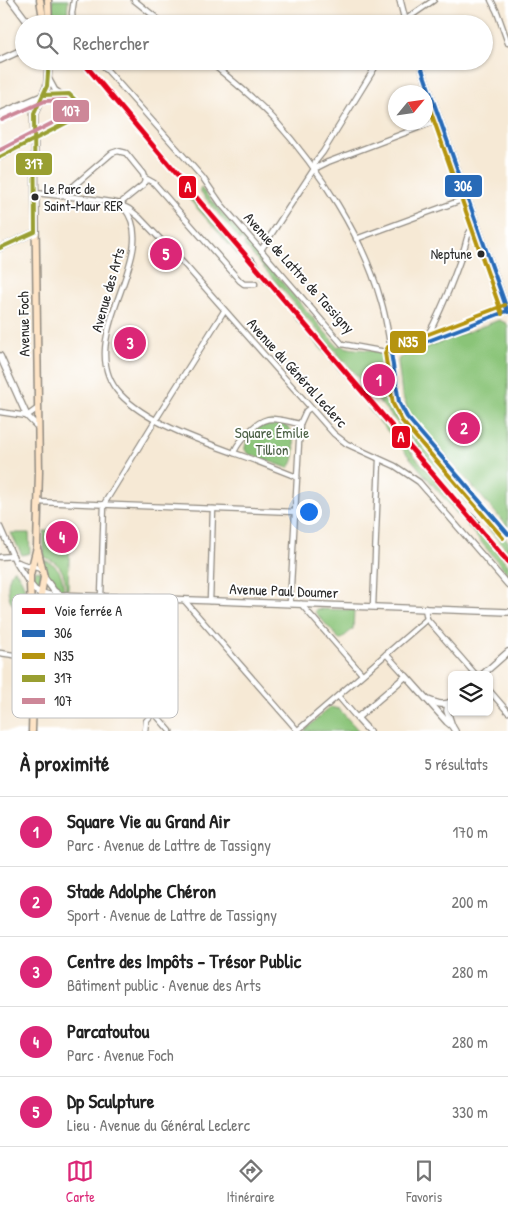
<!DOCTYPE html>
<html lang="fr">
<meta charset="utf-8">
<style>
body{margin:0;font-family:"Patrick Hand",sans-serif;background:#f6f6f6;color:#222}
.controls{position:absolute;right:15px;bottom:15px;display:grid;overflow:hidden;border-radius:8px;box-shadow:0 1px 4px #0004}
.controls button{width:45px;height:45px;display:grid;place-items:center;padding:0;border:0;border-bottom:1px solid #e0e0e0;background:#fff;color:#222;font:25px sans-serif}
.compass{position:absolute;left:388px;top:85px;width:45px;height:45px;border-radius:50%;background:#fff;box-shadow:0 1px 4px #0004;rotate:61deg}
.you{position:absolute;left:308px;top:511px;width:18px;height:18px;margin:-12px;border:4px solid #fff;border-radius:50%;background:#1a73e8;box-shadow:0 0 0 8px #1a73e833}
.badge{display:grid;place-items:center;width:32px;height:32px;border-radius:50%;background:#db2777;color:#fff;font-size:16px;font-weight:700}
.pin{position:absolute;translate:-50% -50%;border:2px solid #fff;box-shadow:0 1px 5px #0006}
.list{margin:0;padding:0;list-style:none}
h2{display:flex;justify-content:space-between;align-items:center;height:65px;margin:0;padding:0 20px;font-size:21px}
h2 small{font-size:16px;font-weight:400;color:#767676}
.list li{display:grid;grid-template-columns:32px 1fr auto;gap:15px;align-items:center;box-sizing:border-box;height:70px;padding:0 20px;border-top:1px solid #e0e0e0}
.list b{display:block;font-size:19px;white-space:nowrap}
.list p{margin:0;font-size:16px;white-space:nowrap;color:#767676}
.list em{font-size:16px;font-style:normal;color:#767676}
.icon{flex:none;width:28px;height:28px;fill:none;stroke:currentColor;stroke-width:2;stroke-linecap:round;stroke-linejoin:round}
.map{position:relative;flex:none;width:508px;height:731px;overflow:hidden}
.search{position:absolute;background:#fff;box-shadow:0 1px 4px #0004;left:15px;right:15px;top:15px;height:55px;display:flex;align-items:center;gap:12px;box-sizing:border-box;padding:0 18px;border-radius:28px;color:#767676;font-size:19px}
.sheet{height:415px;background:#fff}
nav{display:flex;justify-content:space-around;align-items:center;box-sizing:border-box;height:70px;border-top:1px solid #e0e0e0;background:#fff;font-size:14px;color:#767676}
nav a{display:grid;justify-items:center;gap:2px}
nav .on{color:#db2777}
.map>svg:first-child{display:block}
</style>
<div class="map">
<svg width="508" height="731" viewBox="0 0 508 731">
<rect width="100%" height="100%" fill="#fff"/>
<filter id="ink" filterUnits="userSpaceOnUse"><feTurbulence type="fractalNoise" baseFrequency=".02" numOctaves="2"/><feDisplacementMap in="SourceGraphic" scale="10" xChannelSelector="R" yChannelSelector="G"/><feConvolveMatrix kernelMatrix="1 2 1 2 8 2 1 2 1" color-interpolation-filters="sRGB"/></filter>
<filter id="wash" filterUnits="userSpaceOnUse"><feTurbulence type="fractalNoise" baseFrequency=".0096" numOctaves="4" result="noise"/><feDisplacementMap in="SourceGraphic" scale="20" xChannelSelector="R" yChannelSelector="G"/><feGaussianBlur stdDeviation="1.12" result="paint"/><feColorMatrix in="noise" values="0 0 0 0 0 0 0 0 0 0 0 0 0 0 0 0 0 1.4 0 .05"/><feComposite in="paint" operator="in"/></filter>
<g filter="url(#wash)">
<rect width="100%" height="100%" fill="#f6e9d5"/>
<g fill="#8ac478" stroke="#5a7852">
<path d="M52 0H68L67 18 62 22 53 12Z"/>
<path d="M201 188 338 347 341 345C356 354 383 343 390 363L394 394 399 410 395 414 508 541V551L244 245 245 243 242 239 240 240 199 190Z"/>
<path d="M191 198 266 284 253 272 189 199Z"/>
<path d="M294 315 508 565V574L368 408 370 406 293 316Z"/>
<path d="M499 320 506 323 508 326V527L410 414 402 395 398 361 399 358Z"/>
<path d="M268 422C276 422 285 423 290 430 296 438 297 462 288 468L249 454 245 450C244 440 257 425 268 422Z"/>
<path d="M44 531 70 532 68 590H66C65 573 61 563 44 557Z"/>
<path d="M11 533H29L30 553 22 555Z"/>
<path d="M42 560C60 563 63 577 64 592L54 589 49 580Z"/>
<path d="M13 570H15C26 584 28 598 28 616 8 611 3 585 13 570Z"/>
<path d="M36 570 40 571 41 582 36 586 33 582V574Z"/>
<path d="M316 609 354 610 353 629 340 640 315 612Z"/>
<path d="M330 707 339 709 359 731H304Z"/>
</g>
</g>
<g filter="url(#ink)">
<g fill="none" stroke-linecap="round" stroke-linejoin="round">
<defs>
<g id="minor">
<path d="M134 0 164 24"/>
<path d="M491 0 497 12 508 43"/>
<path d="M73 24 72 13 74 0"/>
<path d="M382 24 405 20"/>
<path d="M403 24 405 20 434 0"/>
<path d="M99 61 203 178 221 204 342 344 391 353 407 349 508 311"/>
<path d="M209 61C231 80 255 98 274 119 319 169 363 236 381 301 390 331 392 363 397 394L401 408 413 426 508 534"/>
<path d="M49 79 55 90 61 94"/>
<path d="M34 139 72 120 80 111 79 104 69 94 44 95"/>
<path d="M314 169 328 162 439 120"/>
<path d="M145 178 154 183 240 281 244 284H255"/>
<path d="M35 193 91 199 117 203 129 209 139 217 185 265 334 434 347 444 395 466 419 482 508 585"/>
<path d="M62 196 112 153 118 151 126 153 143 174 145 181 143 185 123 201 121 205"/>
<path d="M124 208C164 254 70 340 120 394 146 422 198 440 234 453 255 460 276 469 297 477"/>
<path d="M356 239 467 198"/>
<path d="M261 250 314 169 315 162 323 152 379 61"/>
<path d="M424 342C441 313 453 281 464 249 467 240 467 231 476 226"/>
<path d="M0 412 27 416 38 408"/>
<path d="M234 453C236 445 242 440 247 434 266 412 275 419 300 424"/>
<path d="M38 502 296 512"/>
<path d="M0 527 15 561 29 583"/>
<path d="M0 557 13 556"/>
<path d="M18 562C26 567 34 565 42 570"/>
<path d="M101 596 104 504 153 424 224 311"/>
<path d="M184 600 298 731"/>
<path d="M210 601 213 509"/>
<path d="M290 603 300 424 306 411 310 408"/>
<path d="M301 604 362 674"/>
<path d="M373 606 379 460"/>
<path d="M425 608 427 619 476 675"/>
<path d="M67 612 170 731"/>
<path d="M0 653 34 658"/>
<path d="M386 654 406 676"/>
<path d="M489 690 508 712"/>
<path d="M338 696 357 718"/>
<path d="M145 731 146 721 154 712"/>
<path d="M297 731 427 619"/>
</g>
<g id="tertiary">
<path d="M11 0 29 24"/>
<path d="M400 0 406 24"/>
<path d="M0 60 24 49"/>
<path d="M419 61 508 312"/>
<path d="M0 114 44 95"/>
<path d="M0 157 34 139"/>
<path d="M0 248 35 232"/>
<path d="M0 356 27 416 38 427"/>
<path d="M44 577 54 591 60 595"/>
<path d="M30 584 35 590 56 602 67 612"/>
<path d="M42 593 52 596 60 595 508 612"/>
<path d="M67 612V595"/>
<path d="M482 675 508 652"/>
<path d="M428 700C436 703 444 707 452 701"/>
<path d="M448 704 447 711 452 726"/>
<path d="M369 731 357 718 406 676 447 722 452 726 455 731"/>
</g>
<g id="secondary">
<path d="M40 0 44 24"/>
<path d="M48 0 49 24"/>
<path d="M36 625 44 577 38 551"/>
<path d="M32 731 35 630 31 612 30 584V575L37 547 39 471 34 114 47 86 49 61"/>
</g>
</defs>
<use href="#minor" stroke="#908a80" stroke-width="7"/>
<use href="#tertiary" stroke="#908a80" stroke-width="8"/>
<use href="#secondary" stroke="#908a80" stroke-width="9"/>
<use href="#minor" stroke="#fff" stroke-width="4.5"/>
<use href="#tertiary" stroke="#fff" stroke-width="5.5"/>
<use href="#secondary" stroke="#fee4c6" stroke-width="6"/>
<defs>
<g id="rail">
<path d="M252 258 277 292"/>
<path d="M442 485 478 522"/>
</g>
</defs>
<use href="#rail" stroke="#2b2b2b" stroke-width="4"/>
<use href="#rail" stroke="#fff" stroke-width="2" stroke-dasharray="5.5" stroke-linecap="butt"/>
<defs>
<g id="bus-1">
<path d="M419 61 508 312"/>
<path d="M507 311 407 349 391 353 399 402 407 417 508 534"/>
</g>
<g id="bus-2">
<path d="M426 98 502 314"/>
<path d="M503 538 402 421 393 404 385 353 388 347 405 343 505 305"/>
</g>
<g id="bus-3">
<path d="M0 157 72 120 80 111 79 104 69 94 44 95"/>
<path d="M0 248 35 232 34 114 47 86 49 61"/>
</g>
<path id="bus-4" d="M0 150 68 115 73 109 66 100 45 101 2 120"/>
</defs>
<use href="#bus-1" stroke="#fff" stroke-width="8"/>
<use href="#bus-2" stroke="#fff" stroke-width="8"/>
<use href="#bus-3" stroke="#fff" stroke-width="8"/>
<use href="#bus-4" stroke="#fff" stroke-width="8"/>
<use href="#bus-1" stroke="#286ab7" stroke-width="4"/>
<use href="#bus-2" stroke="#b59410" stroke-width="4"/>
<use href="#bus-3" stroke="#999f31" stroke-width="4"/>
<use href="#bus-4" stroke="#cd8798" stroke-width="4"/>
<defs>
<path id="rail-1" d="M82 61 201 203 508 562"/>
</defs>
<use href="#rail-1" stroke="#fff" stroke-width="9"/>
<use href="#rail-1" stroke="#e3051c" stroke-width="5"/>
</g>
</g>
<g fill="#2b2b2b" stroke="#fff" stroke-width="2">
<circle cx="35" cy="197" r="4.5"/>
<circle cx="481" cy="254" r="4.5"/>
</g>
<g text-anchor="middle" stroke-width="4" stroke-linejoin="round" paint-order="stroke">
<g font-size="14" fill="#2b2b2b" stroke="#fff" text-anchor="start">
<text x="44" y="194">Le Parc de<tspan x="44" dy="17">Saint-Maur RER</tspan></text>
<text x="472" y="259" text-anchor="end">Neptune</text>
</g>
<g font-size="15" fill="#2b2b2b" stroke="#fff">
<text transform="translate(299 273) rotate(48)" y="5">Avenue de Lattre de Tassigny</text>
<text transform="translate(108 290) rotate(-74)" y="5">Avenue des Arts</text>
<text transform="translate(24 324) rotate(-91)" y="5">Avenue Foch</text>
<text transform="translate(297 373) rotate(48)" y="5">Avenue du Général Leclerc</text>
<text transform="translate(284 591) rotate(2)" y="5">Avenue Paul Doumer</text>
</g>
<g font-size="15" fill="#4c6146" stroke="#fff">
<text x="272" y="438">Square Émilie<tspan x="272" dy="17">Tillion</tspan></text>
</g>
</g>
<rect x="12" y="594" width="166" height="124" rx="8" fill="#fff" stroke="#bfbfbf" stroke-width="1"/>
<rect x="22" y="608" width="23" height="6" fill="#e3051c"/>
<rect x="22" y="630" width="23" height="7" fill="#286ab7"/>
<rect x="22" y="653" width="23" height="6" fill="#b59410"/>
<rect x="22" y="675" width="23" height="7" fill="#999f31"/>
<rect x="22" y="698" width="23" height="6" fill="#cd8798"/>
<g font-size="14" fill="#2b2b2b">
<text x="54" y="616">Voie ferrée A</text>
<text x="54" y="638">306</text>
<text x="54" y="661">N35</text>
<text x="54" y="683">317</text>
<text x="54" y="706">107</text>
</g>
<g stroke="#fff" stroke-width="2">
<rect x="52" y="99" width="38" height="24" rx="5" fill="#cd8798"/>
<rect x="15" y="152" width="38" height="24" rx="5" fill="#999f31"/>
<rect x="444" y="174" width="39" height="24" rx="5" fill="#286ab7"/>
<rect x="178" y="175" width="19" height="24" rx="5" fill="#e3051c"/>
<rect x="389" y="330" width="38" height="24" rx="5" fill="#b59410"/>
<rect x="391" y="425" width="20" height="24" rx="5" fill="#e3051c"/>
</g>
<g font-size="14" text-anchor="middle" font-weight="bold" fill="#fff">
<text x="71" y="116">107</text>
<text x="34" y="169">317</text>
<text x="463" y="191">306</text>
<text x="188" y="192">A</text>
<text x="408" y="347">N35</text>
<text x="401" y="442">A</text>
</g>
</svg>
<div class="controls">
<button><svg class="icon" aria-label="layers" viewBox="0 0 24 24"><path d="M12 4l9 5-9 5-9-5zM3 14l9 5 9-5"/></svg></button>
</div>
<svg class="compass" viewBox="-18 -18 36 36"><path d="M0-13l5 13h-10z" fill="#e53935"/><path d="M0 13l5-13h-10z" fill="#767676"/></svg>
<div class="you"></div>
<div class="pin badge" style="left:379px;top:380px">1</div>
<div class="pin badge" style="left:464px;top:428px">2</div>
<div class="pin badge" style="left:130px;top:343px">3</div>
<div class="pin badge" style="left:62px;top:537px">4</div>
<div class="pin badge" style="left:166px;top:254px">5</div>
<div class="search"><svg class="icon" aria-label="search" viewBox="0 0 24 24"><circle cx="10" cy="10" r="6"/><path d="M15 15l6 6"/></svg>Rechercher</div>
</div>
<section class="sheet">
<h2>À proximité<small>5 résultats</small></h2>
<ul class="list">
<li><span class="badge">1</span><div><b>Square Vie au Grand Air</b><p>Parc · Avenue de Lattre de Tassigny</p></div><em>170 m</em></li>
<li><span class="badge">2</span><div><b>Stade Adolphe Chéron</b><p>Sport · Avenue de Lattre de Tassigny</p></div><em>200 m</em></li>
<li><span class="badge">3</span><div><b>Centre des Impôts - Trésor Public</b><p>Bâtiment public · Avenue des Arts</p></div><em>280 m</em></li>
<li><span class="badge">4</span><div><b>Parcatoutou</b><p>Parc · Avenue Foch</p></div><em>280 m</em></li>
<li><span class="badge">5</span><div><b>Dp Sculpture</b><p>Lieu · Avenue du Général Leclerc</p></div><em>330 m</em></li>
</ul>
</section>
<nav>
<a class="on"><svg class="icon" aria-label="map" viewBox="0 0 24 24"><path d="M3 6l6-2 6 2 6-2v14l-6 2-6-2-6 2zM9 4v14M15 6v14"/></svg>Carte</a>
<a><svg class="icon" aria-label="directions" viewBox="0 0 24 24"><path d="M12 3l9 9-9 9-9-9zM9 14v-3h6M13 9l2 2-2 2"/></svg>Itinéraire</a>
<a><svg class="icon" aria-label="saved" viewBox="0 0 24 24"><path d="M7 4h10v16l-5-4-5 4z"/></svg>Favoris</a>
</nav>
